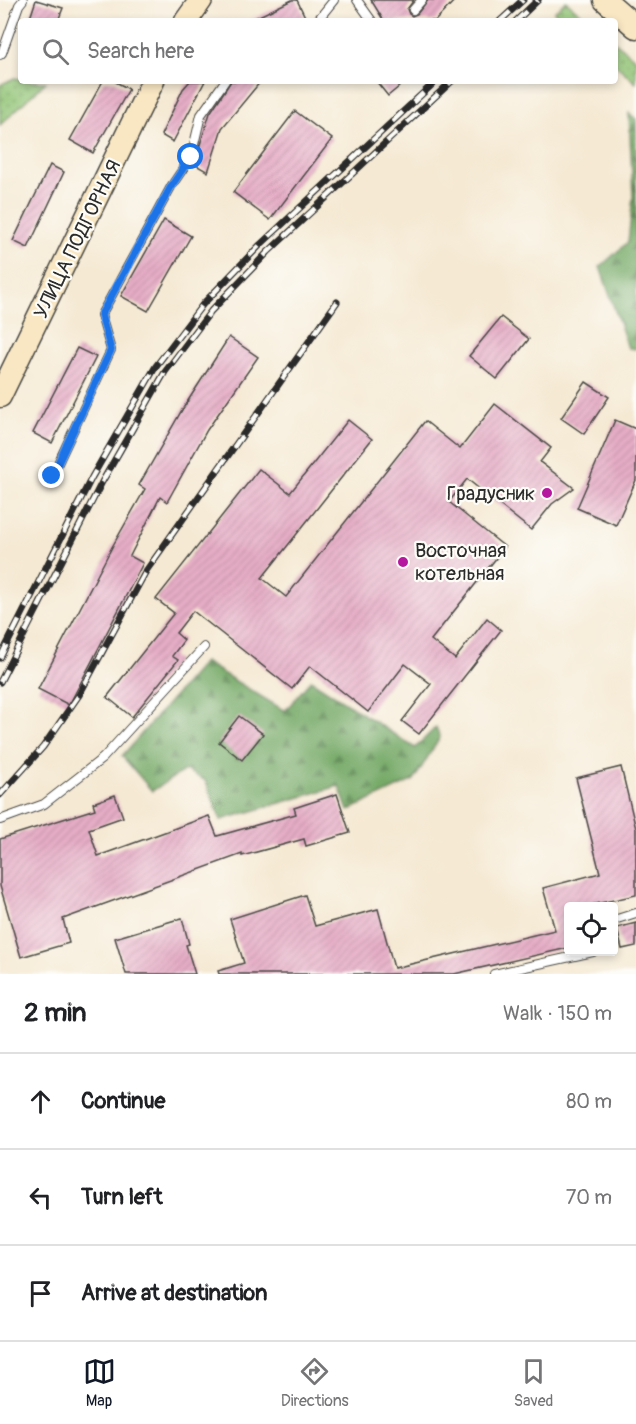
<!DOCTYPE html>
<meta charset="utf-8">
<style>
body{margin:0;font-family:Pangolin,sans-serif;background:#f2f2f2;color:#202124}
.controls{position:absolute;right:18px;bottom:18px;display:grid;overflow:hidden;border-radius:6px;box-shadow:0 3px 9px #0003}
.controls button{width:54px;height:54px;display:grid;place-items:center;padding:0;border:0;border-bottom:2px solid #e0e0e0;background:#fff;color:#202124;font:30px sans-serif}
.stop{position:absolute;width:18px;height:18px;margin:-14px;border:4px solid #1a73e8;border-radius:50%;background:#fff}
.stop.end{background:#1a73e8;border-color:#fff;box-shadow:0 2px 6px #0008}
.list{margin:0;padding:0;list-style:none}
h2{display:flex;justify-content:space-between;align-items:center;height:78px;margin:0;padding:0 24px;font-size:26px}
h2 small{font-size:20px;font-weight:400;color:#757577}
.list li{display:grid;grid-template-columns:39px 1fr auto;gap:18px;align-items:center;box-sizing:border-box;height:96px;padding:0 24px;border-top:2px solid #e0e0e0}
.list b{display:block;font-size:22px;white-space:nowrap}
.list em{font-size:20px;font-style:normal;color:#757577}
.icon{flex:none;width:33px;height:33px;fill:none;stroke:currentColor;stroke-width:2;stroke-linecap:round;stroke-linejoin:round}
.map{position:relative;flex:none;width:636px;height:974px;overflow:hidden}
.search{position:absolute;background:#fff;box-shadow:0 3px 9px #0003;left:18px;right:18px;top:18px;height:66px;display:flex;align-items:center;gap:15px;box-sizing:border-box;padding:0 21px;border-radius:6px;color:#757577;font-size:22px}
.sheet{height:366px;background:#fff}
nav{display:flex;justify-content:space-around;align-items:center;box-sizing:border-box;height:84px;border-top:2px solid #e0e0e0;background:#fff;font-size:16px;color:#757577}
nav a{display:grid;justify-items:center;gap:3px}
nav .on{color:#111827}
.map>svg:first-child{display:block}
</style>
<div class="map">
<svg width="636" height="974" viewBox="0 0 636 974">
<defs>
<pattern id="grass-dots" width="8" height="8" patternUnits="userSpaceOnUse" patternTransform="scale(1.5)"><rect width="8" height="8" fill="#90c374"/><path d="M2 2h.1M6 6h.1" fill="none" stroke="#769f5f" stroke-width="1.8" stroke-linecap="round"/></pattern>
<pattern id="forest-firs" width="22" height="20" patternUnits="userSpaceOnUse" patternTransform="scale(1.5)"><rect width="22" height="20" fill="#74a966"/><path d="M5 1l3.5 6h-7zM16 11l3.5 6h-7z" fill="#5f8a54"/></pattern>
<pattern id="building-hatch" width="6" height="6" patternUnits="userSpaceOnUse" patternTransform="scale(1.5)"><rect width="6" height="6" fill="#e6adc6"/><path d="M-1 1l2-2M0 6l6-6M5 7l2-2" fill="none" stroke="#c595aa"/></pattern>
</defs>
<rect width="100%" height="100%" fill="#fdfcf7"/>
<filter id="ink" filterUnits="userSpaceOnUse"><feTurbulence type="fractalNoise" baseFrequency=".0167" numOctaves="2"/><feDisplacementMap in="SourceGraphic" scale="12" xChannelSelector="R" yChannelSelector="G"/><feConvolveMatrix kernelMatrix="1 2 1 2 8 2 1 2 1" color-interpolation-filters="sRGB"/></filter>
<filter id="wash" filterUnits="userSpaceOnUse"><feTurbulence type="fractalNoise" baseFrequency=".008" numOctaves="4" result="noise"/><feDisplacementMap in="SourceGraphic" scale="24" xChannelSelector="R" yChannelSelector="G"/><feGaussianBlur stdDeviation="1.35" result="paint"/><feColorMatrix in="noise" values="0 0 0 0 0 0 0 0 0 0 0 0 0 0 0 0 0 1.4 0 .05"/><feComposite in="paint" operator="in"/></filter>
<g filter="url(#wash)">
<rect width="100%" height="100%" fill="#f5e9d3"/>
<g fill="url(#grass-dots)" stroke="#5e7750" stroke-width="1.5">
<path d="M566 1 590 21H565L554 12Z"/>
<path d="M615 42 636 59V83L615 64Z"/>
<path d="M14 78 21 79V81L46 82 0 125V85Z"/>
</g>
<g fill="url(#forest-firs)" stroke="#506a48" stroke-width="1.5">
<path d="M629 113 636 119V349L628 348 600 267 628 242 633 197Z"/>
<path d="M204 662 285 711 311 680 415 748 436 727 440 737 414 780 348 811 339 786 221 820 205 780 185 770 152 791 122 756Z"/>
</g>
<g id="blocks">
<g fill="url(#building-hatch)">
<path d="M36 0 63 8 58 21H29Z"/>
<path d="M292 0H297L307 21H249Z"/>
<path d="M371 0H414L407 9 409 14 412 16 417 14 428 0H455L435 21H384Z"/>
<path d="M103 81H114L129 89 93 153 70 140Z"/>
<path d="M190 81H205L173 142 161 135 183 89Z"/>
<path d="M231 81H261L222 128 208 172 194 164 210 113Z"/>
<path d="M376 81H406L388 96Z"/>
<path d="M295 111 332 139 270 220 233 192Z"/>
<path d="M50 165 64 172 28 248 13 241Z"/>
<path d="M164 220 191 236 148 311 121 296Z"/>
<path d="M501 317 529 339 497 379 469 356Z"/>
<path d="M229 337 258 357 207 430 167 502 160 497 130 556 143 563 69 705 38 689 112 547 145 489 139 485 182 410Z"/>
<path d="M77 348 96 357 52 443 33 433Z"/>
<path d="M586 382 609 397 584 434 561 418Z"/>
<path d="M495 404 551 448 540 462 574 488 552 504 531 530 467 479 449 502 505 547 431 640 455 659 487 618 501 630 419 734 402 721 431 684 405 664 368 712 310 666 292 689 193 611 176 633 184 640 172 656 178 660 132 717 107 697 174 613 156 599 259 469 290 493 348 420 372 439 262 578 286 597 425 421 460 449Z"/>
<path d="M615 420 636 429V480L616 525 577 508Z"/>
<path d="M239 716 263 734 242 760 219 742Z"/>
<path d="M621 767 636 829V895L587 906H568V948L454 974H219L218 971 244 963 230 919 305 895 315 926 378 909 394 968 555 930 543 888 600 873 576 778Z"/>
<path d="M337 794 350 833 306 846 304 839 242 856V854L63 919 69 943 21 957 0 886V839L95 809 93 803 115 795 123 817 89 829 98 856 209 816 217 836 296 814 294 808Z"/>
<path d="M182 918 189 944 186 945 195 974H126L115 938Z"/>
<path d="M636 923V946L622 949 617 928Z"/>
</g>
</g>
</g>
<g filter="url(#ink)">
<use href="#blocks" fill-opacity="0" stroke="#494844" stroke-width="1.5"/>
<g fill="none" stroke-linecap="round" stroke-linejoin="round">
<defs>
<g id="lane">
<path d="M357 0 372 21"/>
<path d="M413 10 422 0"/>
<path d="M317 21 334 0"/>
<path d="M0 55 2 53 19 5 23 0"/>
<path d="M52 476 111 350 101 315 172 185 191 157 201 115 225 81"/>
<path d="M0 820 44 804 103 758 204 647"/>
<path d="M614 920 636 913"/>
<path d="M494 974 593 952"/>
</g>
<g id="secondary">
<path d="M605 0 636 27"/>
<path d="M186 21 201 0"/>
<path d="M0 396 153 81"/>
</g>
</defs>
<use href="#lane" stroke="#494844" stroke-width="10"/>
<use href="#secondary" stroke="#494844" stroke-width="25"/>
<use href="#lane" stroke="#fff" stroke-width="8"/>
<use href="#secondary" stroke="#f9e7c3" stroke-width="22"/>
<defs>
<g id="rail">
<path d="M500 21 523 0"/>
<path d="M516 21 538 0"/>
<path d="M0 658 92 477 156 366 203 304 260 245 436 81"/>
<path d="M0 682 102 482 165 372 211 311 268 252 452 81"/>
<path d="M0 795 43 747 79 695 146 571 337 302"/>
</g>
</defs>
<use href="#rail" stroke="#2b2b2b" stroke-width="7"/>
<use href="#rail" stroke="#fdfcf7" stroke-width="4.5" stroke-dasharray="14" stroke-linecap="butt"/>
</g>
</g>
<g fill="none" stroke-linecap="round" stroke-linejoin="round" filter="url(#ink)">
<path stroke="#1a73e8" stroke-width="8" d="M52 476 111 350 101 315 172 185 191 157"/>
</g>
<g fill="#b5179e" stroke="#fdfcf7" stroke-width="2">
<circle cx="547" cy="493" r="6"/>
<circle cx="403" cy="562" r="6"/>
</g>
<g text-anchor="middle" stroke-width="4.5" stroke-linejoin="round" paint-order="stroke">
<g font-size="20" fill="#2b2b2b" stroke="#fdfcf7">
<text transform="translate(77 239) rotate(-64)" y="7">УЛИЦА ПОДГОРНАЯ</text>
</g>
<g font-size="20" fill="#2b2b2b" stroke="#fdfcf7" text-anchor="end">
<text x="535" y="500">Градусник</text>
<text x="415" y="557" text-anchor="start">Восточная<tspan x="415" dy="23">котельная</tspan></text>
</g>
</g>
</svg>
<div class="controls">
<button><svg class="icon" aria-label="locate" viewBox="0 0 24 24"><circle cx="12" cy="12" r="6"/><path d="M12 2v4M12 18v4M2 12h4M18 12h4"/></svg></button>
</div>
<div class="stop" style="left:191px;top:157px"></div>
<div class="stop end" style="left:52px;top:476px"></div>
<div class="search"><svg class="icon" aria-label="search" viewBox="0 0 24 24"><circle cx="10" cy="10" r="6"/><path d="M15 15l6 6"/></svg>Search here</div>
</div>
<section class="sheet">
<h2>2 min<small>Walk · 150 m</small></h2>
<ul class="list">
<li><svg class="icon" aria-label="ahead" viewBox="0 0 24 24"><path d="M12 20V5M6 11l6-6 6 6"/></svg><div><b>Continue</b></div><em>80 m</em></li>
<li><svg class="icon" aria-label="left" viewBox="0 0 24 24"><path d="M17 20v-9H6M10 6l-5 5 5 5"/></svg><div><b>Turn left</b></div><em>70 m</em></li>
<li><svg class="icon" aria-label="arrive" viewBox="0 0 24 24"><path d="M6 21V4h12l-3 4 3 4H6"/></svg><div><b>Arrive at destination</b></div></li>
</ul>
</section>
<nav>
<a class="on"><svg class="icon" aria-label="map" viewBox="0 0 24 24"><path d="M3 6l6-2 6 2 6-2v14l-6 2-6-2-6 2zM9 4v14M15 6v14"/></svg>Map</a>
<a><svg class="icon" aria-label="directions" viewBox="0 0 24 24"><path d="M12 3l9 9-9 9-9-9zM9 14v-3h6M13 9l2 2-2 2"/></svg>Directions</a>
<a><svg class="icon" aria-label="saved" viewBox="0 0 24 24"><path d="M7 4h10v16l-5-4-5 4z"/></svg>Saved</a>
</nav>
